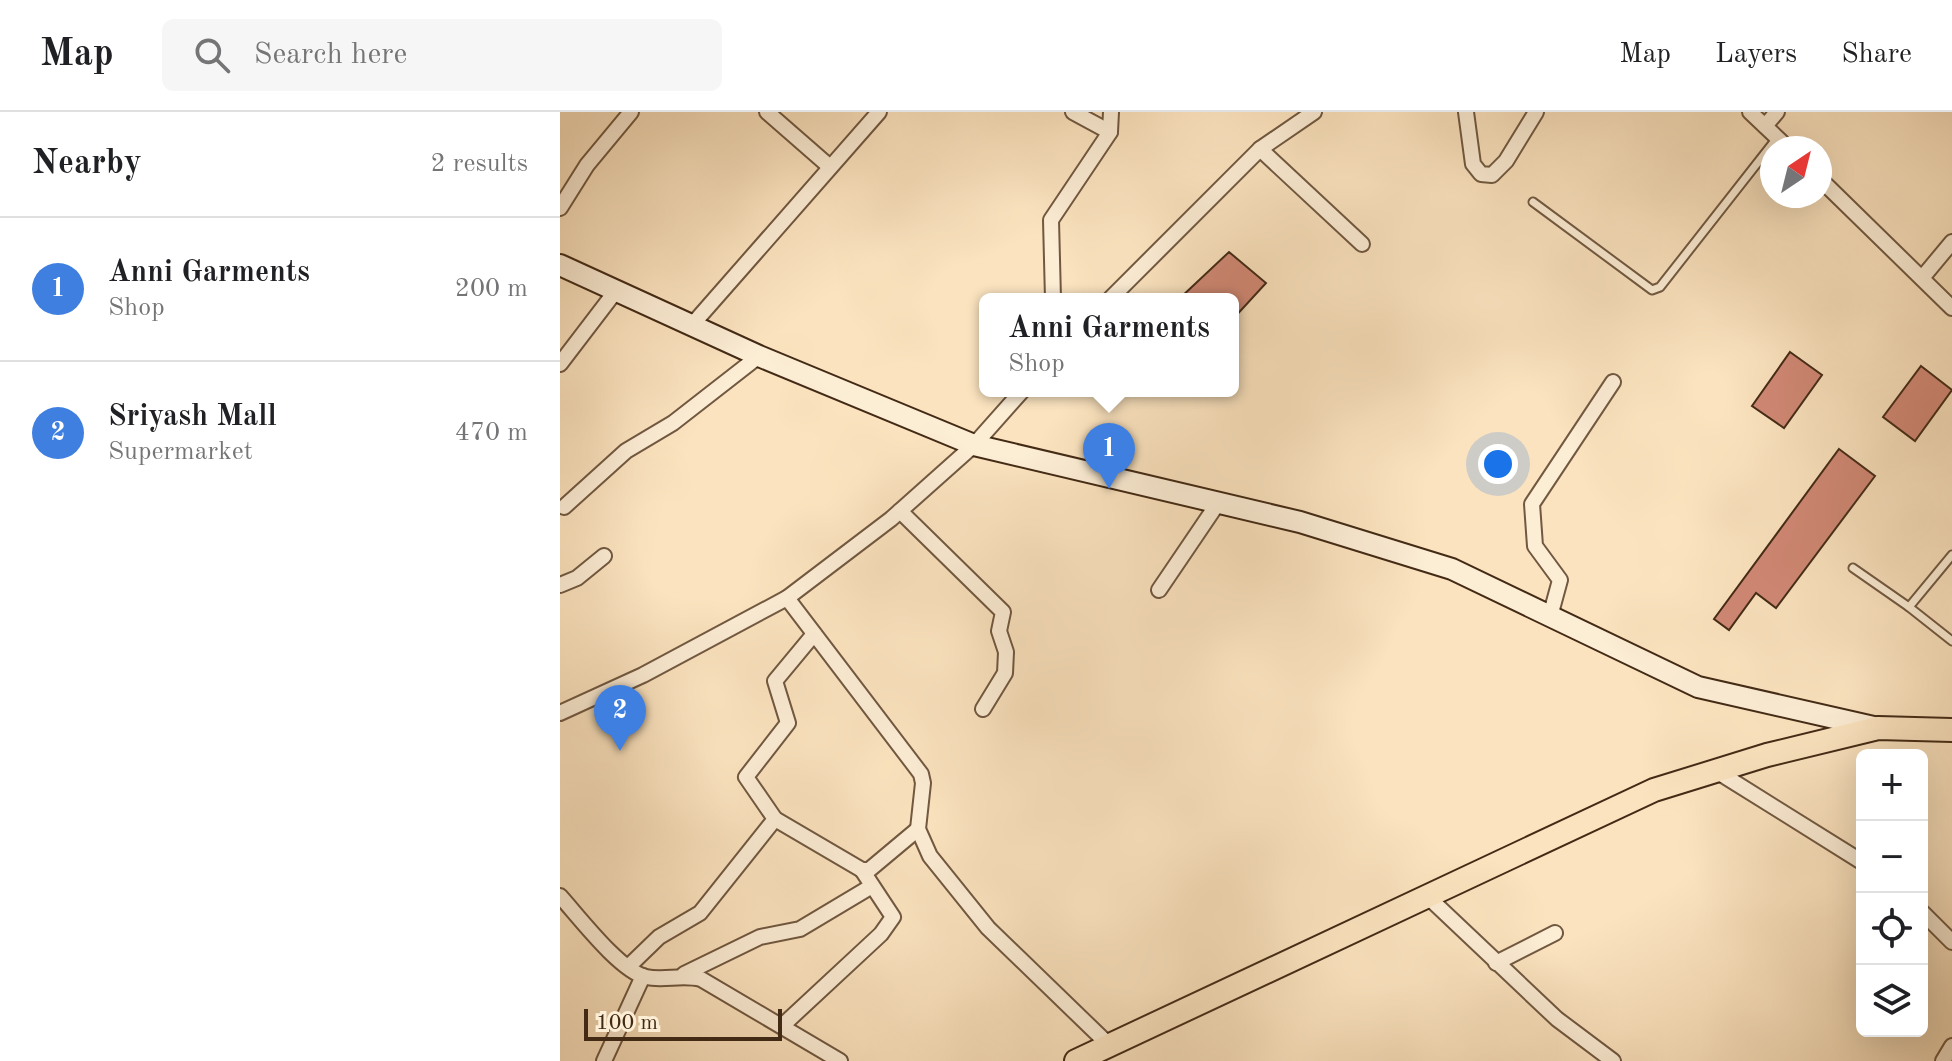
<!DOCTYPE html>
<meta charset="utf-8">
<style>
body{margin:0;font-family:"Old Standard TT",serif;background:#f6f6f6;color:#202124}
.controls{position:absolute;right:24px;bottom:24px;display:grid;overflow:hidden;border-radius:12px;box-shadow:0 8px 32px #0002}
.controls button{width:72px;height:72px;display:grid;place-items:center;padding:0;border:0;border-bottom:2px solid #e0e0e0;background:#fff;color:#202124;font:40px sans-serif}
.compass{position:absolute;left:1200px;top:24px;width:72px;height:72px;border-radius:50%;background:#fff;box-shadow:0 8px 32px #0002;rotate:35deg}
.scale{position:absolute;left:24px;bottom:20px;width:198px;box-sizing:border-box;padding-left:8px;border:4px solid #432a15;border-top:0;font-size:22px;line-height:28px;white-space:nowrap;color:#432a15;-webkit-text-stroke:6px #fcedd5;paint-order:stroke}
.you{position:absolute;left:938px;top:352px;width:28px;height:28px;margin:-20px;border:6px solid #fff;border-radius:50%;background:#1a73e8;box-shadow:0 0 0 12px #1a73e833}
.badge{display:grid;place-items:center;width:52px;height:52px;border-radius:50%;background:#8f2418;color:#fff;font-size:26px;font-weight:700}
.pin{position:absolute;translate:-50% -66px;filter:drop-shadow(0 2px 4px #0008)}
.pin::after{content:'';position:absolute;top:42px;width:28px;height:24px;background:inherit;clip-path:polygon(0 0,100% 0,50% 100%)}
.popup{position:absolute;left:419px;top:181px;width:260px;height:104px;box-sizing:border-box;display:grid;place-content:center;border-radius:12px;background:#fff;filter:drop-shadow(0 2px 6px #0005);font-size:26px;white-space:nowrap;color:#757577}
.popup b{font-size:30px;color:#202124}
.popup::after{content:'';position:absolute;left:50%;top:100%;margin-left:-16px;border:16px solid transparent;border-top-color:#fff}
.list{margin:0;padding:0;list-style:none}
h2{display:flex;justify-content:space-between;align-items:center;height:104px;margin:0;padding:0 32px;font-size:34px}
h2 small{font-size:26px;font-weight:400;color:#757577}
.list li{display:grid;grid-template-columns:52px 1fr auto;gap:24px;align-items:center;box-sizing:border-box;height:144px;padding:0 32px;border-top:2px solid #e0e0e0}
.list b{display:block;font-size:30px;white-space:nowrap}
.list p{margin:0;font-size:26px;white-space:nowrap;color:#757577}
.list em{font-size:26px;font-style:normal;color:#757577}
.icon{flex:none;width:44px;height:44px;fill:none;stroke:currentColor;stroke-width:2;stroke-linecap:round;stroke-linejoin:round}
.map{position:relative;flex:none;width:1392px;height:949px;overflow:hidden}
header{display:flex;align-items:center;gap:48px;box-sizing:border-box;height:112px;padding:0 40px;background:#fff;border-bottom:2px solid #e0e0e0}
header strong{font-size:38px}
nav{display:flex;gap:44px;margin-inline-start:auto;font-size:28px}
.search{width:560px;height:72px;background:#f6f6f6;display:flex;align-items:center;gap:20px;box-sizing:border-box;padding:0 28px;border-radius:12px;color:#757577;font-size:30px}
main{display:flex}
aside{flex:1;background:#fff}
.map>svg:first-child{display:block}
</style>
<header>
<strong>Map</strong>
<div class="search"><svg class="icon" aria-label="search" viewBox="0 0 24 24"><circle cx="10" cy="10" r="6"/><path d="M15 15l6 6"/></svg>Search here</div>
<nav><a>Map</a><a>Layers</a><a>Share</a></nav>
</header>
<main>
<aside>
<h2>Nearby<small>2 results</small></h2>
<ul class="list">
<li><span class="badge" style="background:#3f7fe0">1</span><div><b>Anni Garments</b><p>Shop</p></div><em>200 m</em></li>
<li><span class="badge" style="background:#3f7fe0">2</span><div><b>Sriyash Mall</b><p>Supermarket</p></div><em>470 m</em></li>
</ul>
</aside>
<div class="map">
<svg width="1392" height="949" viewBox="0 0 1392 949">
<rect width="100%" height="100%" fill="#fbe3bf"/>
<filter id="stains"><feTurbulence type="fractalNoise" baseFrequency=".0025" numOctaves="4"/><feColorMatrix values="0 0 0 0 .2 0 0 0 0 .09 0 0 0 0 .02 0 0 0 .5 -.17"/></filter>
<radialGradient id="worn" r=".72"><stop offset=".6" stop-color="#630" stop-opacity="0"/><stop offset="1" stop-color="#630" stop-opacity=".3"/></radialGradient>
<g fill="#d18875" stroke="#432a15" stroke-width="2">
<path d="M669 140 706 171 673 207V187H619Z"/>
<path d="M1230 240 1262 263 1224 316 1192 294Z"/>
<path d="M1361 254 1392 278 1355 329 1323 305Z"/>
<path d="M1279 337 1315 364 1216 496 1196 481 1169 518 1154 507Z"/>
</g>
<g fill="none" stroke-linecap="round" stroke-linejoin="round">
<defs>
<g id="service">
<path d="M973 90 1092 178 1100 175 1217 26"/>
<path d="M1293 456 1349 495 1392 443"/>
<path d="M1349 495 1392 529"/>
</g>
<g id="minor">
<path d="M207 0 270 55"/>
<path d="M513 0 550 20"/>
<path d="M906 0 913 52 921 62 932 63 946 49 976 0"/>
<path d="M1190 0 1228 36"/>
<path d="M1205 14 1217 0"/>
<path d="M700 37 802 132"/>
<path d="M1260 67 1392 196"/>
<path d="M0 96 27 53 71 0"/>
<path d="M1362 166 1392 130"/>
<path d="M493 187 491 108 550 20 551 0"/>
<path d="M550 187 700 37 754 0"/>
<path d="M132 213 319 0"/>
<path d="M0 252 55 180"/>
<path d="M4 395 66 339 113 311 199 244"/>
<path d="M340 399 443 500 439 519 446 540 445 561 423 597"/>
<path d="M0 473 17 466 44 444"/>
<path d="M599 478 658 391"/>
<path d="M227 486 361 662 363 671 358 717 370 744 428 816 549 933"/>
<path d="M991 501 1000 468 975 434 972 392 1053 270"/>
<path d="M254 522 215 569 228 611 186 665 215 707 302 758H309L358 717"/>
<path d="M0 601 83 563 227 486 331 407 414 333 462 279"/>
<path d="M1158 660 1302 750"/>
<path d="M0 784C19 805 60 859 86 865 104 869 122 862 141 867L280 949"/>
<path d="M867 784 997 907 1053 949"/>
<path d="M1362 800 1392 830"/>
<path d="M936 851 995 821"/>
<path d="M68 855 99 825 140 801 215 707"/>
<path d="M124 862 200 825 240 817 312 774"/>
<path d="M222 914 321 822 333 805 302 758"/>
<path d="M44 949 83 864"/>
<path d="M1383 949 1392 934"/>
</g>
<path id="secondary" d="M0 153 199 244 414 333 740 410 892 457 1138 575 1318 616"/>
<path id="primary" d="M516 949 1094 678 1207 643 1318 616 1392 618"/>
</defs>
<use href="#service" stroke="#715840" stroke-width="11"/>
<use href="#minor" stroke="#715840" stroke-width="18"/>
<use href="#secondary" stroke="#432a15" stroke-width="24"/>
<use href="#primary" stroke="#432a15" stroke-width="26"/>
<use href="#service" stroke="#fcedd5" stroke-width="7"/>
<use href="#minor" stroke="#fcedd5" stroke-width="14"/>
<use href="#secondary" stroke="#fcedd5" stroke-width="20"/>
<use href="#primary" stroke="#fbe3bf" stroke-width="22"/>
</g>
<rect width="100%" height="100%" filter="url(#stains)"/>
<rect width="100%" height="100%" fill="url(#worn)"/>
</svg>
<div class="controls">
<button>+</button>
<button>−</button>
<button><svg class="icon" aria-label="locate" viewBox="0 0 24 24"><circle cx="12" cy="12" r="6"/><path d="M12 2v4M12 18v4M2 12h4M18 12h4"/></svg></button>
<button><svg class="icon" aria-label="layers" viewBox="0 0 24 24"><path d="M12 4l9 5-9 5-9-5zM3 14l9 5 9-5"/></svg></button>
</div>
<svg class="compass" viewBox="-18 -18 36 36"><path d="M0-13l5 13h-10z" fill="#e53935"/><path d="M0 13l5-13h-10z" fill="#757577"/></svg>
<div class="scale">100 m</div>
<div class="you"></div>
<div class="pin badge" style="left:549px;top:377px;background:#3f7fe0">1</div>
<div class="popup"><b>Anni Garments</b>Shop</div>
<div class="pin badge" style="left:60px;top:639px;background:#3f7fe0">2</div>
</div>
</main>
